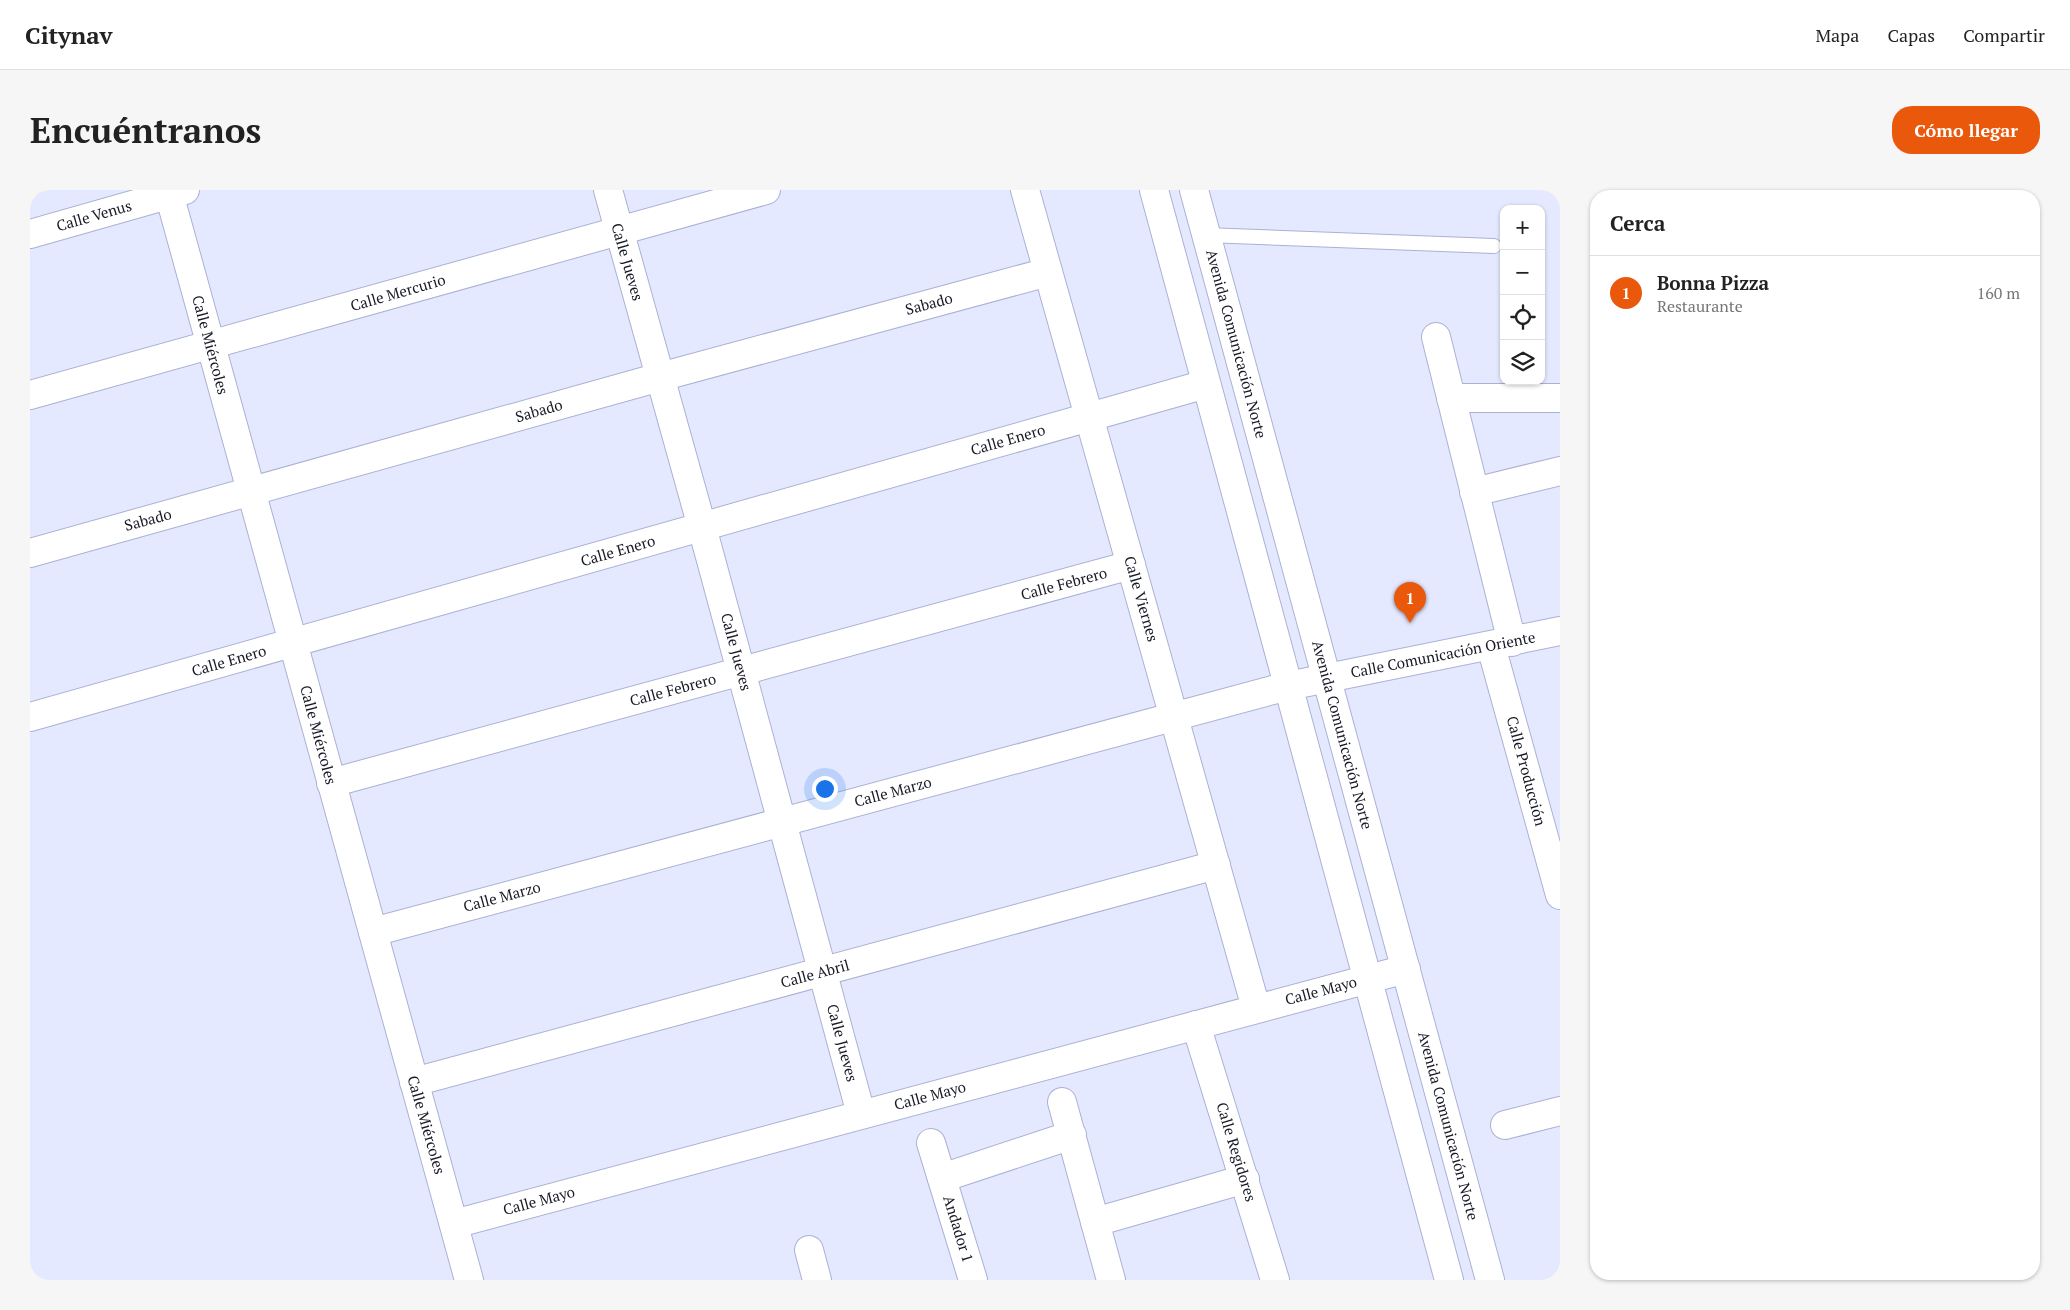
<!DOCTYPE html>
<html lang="es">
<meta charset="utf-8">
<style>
body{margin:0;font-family:"PT Serif",serif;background:#f6f6f6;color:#222}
.controls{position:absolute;right:15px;top:15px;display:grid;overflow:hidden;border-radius:10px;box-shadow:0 1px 4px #0004}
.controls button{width:45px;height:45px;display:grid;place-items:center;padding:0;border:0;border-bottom:1px solid #e0e0e0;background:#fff;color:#222;font:25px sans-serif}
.you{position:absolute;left:794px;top:598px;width:18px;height:18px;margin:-12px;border:4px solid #fff;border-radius:50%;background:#1a73e8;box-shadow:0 0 0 8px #1a73e833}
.badge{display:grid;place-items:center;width:32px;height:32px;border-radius:50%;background:#ea580c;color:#fff;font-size:16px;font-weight:700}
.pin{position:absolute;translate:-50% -41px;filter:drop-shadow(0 1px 2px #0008)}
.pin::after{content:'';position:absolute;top:26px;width:18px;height:15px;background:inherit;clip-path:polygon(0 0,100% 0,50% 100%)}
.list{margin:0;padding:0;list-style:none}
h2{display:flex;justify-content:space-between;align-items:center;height:65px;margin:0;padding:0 20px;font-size:21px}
h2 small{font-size:16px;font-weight:400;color:#767676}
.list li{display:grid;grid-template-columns:32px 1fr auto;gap:15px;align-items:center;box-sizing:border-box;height:75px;padding:0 20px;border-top:1px solid #e0e0e0}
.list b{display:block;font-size:19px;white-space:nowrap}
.list p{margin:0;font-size:16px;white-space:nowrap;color:#767676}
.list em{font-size:16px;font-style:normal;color:#767676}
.icon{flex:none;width:28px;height:28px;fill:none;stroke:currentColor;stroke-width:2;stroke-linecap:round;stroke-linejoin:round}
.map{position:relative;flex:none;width:1530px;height:1090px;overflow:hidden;border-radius:20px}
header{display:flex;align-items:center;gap:30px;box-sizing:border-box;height:70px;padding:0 25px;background:#fff;border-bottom:1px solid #e0e0e0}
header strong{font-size:24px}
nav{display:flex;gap:28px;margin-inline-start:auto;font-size:18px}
.intro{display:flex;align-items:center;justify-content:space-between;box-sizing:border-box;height:120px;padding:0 30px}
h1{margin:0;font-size:35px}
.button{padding:12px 22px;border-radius:20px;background:#ea580c;color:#fff;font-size:18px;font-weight:700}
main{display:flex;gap:30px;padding:0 30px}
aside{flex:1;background:#fff;border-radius:20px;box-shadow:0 1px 4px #0004}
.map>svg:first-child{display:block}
</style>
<header>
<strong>Citynav</strong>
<nav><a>Mapa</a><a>Capas</a><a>Compartir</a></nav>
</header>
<div class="intro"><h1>Encuéntranos</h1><a class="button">Cómo llegar</a></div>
<main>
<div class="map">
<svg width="1530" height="1090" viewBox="0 0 1530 1090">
<rect width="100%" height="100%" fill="#e5e9ff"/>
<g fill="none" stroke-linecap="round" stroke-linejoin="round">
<defs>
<path id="lane" d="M1176 45 1464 56"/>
<g id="street">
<path d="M138 0 439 1090"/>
<path d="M578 0 672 337 831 924"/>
<path d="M995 0 1226 818"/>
<path d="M0 44 155 0"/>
<path d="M1406 147 1482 452"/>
<path d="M0 205 736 0"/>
<path d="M1421 208H1530"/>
<path d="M1444 302 1530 281"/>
<path d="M0 363 630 187 1018 82"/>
<path d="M1461 456 1530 705"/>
<path d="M0 527 1176 194"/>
<path d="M301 593 1101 375"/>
<path d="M343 742 1258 496 1530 441"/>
<path d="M1166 835 1245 1090"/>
<path d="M384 892 1186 675"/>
<path d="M1032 912 1081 1090"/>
<path d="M1475 935 1530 921"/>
<path d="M901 953 943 1090"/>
<path d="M912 988 1042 945"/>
<path d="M1065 1032 1215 989"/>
<path d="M424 1034 1376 779"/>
<path d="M779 1060 787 1090"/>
</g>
<g id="secondary">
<path d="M1124 0 1419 1090"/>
<path d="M1164 0 1460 1090"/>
</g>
</defs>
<use href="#lane" stroke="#abb1d3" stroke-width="16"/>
<use href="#street" stroke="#abb1d3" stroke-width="30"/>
<use href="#secondary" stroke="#abb1d3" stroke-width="30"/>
<use href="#lane" stroke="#fff" stroke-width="14"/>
<use href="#street" stroke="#fff" stroke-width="28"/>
<use href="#secondary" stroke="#fff" stroke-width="28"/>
</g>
<g text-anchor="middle" stroke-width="4" stroke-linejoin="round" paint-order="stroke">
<g font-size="15" fill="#171925" stroke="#fff">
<text transform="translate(64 26) rotate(-16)" y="5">Calle Venus</text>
<text transform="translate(597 72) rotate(74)" y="5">Calle Jueves</text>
<text transform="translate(368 103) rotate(-16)" y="5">Calle Mercurio</text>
<text transform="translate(899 114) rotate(-15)" y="5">Sabado</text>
<text transform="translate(1206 154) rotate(75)" y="5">Avenida Comunicación Norte</text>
<text transform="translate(180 155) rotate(75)" y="5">Calle Miércoles</text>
<text transform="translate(509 221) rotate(-16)" y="5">Sabado</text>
<text transform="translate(978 250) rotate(-16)" y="5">Calle Enero</text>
<text transform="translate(118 330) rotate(-15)" y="5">Sabado</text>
<text transform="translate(588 361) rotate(-16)" y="5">Calle Enero</text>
<text transform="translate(1034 394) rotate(-15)" y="5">Calle Febrero</text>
<text transform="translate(1111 409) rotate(74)" y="5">Calle Viernes</text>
<text transform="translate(706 462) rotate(75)" y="5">Calle Jueves</text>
<text transform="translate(1413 465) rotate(-11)" y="5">Calle Comunicación Oriente</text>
<text transform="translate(199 471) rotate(-16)" y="5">Calle Enero</text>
<text transform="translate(643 500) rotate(-15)" y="5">Calle Febrero</text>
<text transform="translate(288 545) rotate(75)" y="5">Calle Miércoles</text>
<text transform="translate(1312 545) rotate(75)" y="5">Avenida Comunicación Norte</text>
<text transform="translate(1496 581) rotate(75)" y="5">Calle Producción</text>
<text transform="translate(863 602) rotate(-15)" y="5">Calle Marzo</text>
<text transform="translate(472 707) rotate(-15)" y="5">Calle Marzo</text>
<text transform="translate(785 784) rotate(-15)" y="5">Calle Abril</text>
<text transform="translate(1291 801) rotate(-15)" y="5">Calle Mayo</text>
<text transform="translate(812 853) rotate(75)" y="5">Calle Jueves</text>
<text transform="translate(900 906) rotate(-15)" y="5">Calle Mayo</text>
<text transform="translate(396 935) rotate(74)" y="5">Calle Miércoles</text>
<text transform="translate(1418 936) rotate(75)" y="5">Avenida Comunicación Norte</text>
<text transform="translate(1206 962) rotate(73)" y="5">Calle Regidores</text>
<text transform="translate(509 1011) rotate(-15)" y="5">Calle Mayo</text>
<text transform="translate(928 1039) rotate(73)" y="5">Andador 1</text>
</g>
</g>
</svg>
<div class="controls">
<button>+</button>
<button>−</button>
<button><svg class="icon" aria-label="locate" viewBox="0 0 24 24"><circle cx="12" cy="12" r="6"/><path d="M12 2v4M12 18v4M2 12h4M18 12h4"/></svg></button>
<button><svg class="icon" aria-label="layers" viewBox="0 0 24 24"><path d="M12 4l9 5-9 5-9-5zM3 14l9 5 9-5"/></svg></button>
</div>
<div class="you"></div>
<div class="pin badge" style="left:1380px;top:433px">1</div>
</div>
<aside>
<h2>Cerca<small></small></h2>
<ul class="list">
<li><span class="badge">1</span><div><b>Bonna Pizza</b><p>Restaurante</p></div><em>160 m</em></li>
</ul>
</aside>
</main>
